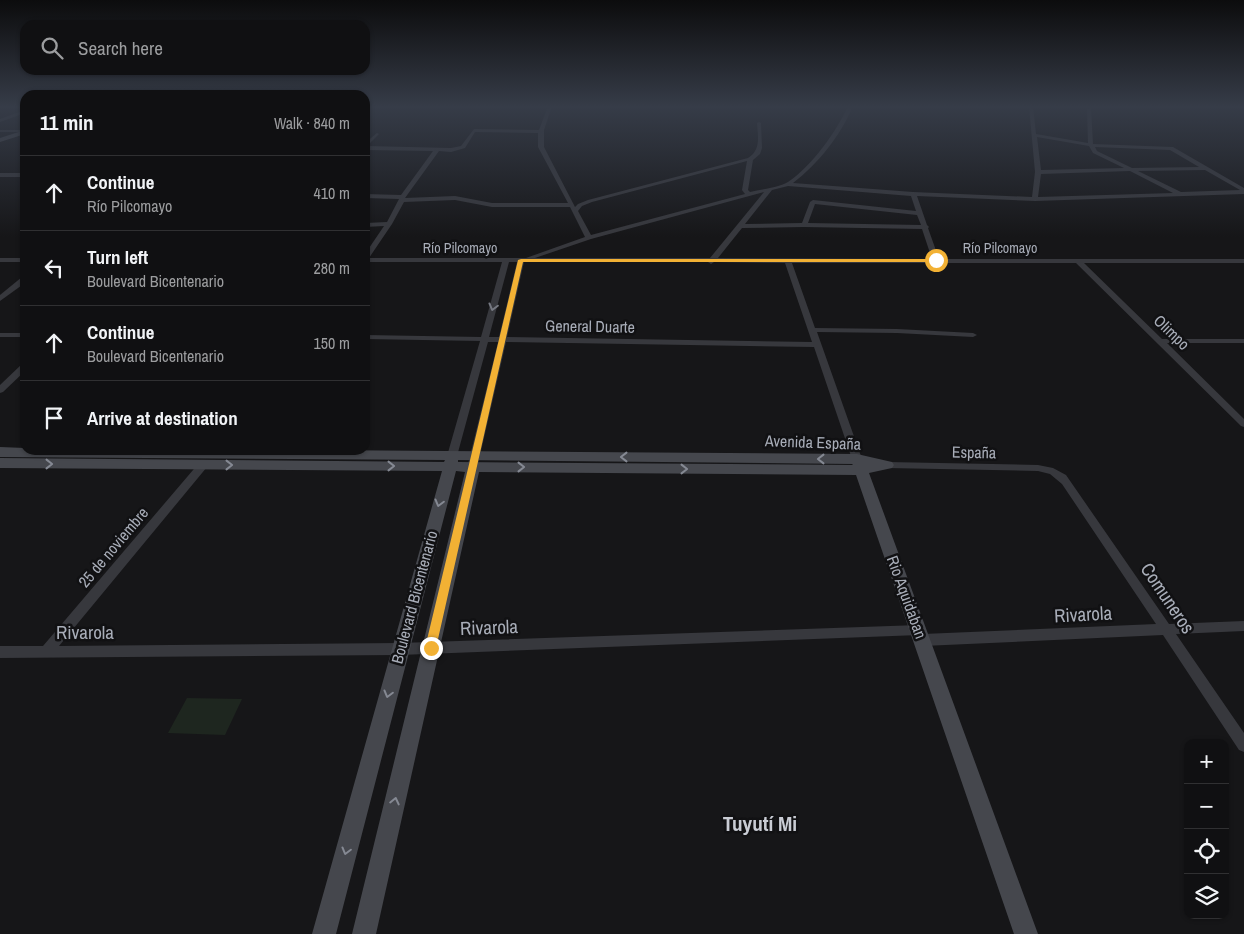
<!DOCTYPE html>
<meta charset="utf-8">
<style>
body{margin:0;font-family:"Archivo Narrow",sans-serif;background:#19191b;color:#f1f3f6}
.controls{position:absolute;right:15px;bottom:15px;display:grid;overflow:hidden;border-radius:10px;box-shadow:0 1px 4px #0004}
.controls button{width:45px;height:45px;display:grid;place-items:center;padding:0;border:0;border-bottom:1px solid #303032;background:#101012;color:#f1f3f6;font:25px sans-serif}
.stop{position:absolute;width:15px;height:15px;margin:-11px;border:4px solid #f2b134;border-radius:50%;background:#fff}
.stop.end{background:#f2b134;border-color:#fff;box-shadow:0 1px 5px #0008}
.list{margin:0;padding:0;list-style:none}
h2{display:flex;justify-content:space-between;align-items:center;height:65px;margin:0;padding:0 20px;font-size:21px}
h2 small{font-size:16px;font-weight:400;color:#9c9d9f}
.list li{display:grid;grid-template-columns:32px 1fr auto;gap:15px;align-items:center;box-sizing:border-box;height:75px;padding:0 20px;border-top:1px solid #303032}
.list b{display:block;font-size:19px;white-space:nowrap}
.list p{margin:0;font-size:16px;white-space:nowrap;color:#9c9d9f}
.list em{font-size:16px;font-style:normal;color:#9c9d9f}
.icon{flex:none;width:28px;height:28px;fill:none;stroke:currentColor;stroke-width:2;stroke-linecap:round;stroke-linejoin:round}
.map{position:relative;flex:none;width:1244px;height:934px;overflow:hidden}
.search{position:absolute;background:#101012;box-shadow:0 1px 4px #0004;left:20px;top:20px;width:350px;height:55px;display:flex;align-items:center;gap:12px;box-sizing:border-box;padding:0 18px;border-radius:15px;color:#9c9d9f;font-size:19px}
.panel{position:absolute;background:#101012;box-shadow:0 1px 4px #0004;left:20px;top:90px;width:350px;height:365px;border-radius:15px}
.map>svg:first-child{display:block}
</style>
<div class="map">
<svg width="1244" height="934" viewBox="0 0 1244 934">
<rect width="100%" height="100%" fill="#161618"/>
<path fill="#1e261f" d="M187 698 241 699H242L225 735 168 733Z"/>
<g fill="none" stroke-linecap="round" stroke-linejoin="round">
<g fill="#37383d" fill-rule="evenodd">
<path d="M548 106H552L544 130V147L575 207 578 204 588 200 748 158C761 150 758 137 757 123L759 122 761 123 762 148 760 154 753 160 748 190 750 192C762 189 777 188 788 182 811 167 837 131 848 106H853C841 135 818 164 793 183L913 192 1032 197 1035 172 1029 106H1033L1036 134 1088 143 1087 109 1091 108 1093 144 1173 147 1244 188V194L1035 201 917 196 927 225 929 227 928 228 939 259H1244V263H1084L1162 339H1244V343H1167L1244 419V427L1241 426 1076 263H792L815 328 897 329 973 333 977 335 973 337 897 333 817 332 862 459 860 461 857 462 852 459 814 347 506 342 478 464 473 467 469 466 468 464 498 342H488L457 456 455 458H449L447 456 480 341 365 339V335L481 337 502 262H365V254L384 226 365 227V223L387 222 399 199 365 198V194L401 195 433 151 365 150V143L377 133 379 134 367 146 451 148 461 146 474 129 539 130ZM475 132 538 133V147L568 203H492L455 196 405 198 439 151 451 152 465 148ZM1037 137 1089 146 1093 153 1124 168 1041 170ZM1095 147 1170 150 1199 167 1132 168 1097 151ZM747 161 742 190 745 194 591 235 578 211 582 206 592 202ZM1205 170 1240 190 1181 192 1138 171ZM1130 171 1173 193 1038 197 1041 174ZM788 186 911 196 916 211 813 200 810 202 802 223 745 224 772 190ZM764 192 710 258H535L591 239ZM455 200 492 207H570L585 237 526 258H369L392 224 404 202ZM815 204 917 215 921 225 808 223ZM804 227 922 229 932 259 718 258 742 228ZM509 262H517L499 337H489ZM524 262H708L711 264 714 262 785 263 812 342 507 337Z"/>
<path d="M25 110V113L0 122V119Z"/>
<rect x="0" y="130" width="25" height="2"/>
<rect x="0" y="173" width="25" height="4"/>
<rect x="0" y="258" width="25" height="4"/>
<path d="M22 277H25V283L0 301V295Z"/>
<rect x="0" y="333" width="25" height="4"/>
<path d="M25 363V371L3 392 0 393V385L22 364Z"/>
<path d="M203 462 207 463 208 465 207 467 59 646 400 643 919 625 923 626 925 630 923 634 919 635 400 655 0 658V646H43L199 463Z"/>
<path d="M887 462 1038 465 1053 468 1066 475 1169 624 1244 621V631L1176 634 1244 733V752L1239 750 1163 635 923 646 919 644 917 640 919 636 923 634 1156 624 1062 484 1050 474 1038 471 887 468 882 465Z"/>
</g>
<g fill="#45474d" fill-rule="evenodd">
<path d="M25 130V134L0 142V138Z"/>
<path d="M0 447 25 448V450H318L857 454 892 462 894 465 892 468 869 473 1038 934H1014L856 475 479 472 376 934H352L465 472 456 471 336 934H312L442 471 0 468V458L444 462 445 460 0 457ZM458 460 852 464 853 465 458 462Z"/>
</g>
</g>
<defs><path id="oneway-chevron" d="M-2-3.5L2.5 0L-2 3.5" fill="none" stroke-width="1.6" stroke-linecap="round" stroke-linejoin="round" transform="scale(1.25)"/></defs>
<use stroke="#757881" href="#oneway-chevron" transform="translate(493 307) rotate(105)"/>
<g stroke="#858993">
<use href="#oneway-chevron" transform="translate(624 457) rotate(-180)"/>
<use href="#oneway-chevron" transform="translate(821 459) rotate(-180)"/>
<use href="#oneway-chevron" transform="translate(49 464)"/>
<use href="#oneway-chevron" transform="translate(229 465)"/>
<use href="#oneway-chevron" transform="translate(391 466)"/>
<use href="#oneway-chevron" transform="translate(521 467)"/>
<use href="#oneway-chevron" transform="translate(684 469)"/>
<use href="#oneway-chevron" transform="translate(439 503) rotate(105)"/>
<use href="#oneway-chevron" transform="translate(388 694) rotate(105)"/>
<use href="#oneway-chevron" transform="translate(395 801) rotate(-77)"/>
<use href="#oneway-chevron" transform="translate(346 851) rotate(105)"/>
</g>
<linearGradient id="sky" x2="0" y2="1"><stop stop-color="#0c0c0d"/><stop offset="0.45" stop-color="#363c48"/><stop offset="1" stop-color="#363c48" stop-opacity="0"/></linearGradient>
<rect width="1244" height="237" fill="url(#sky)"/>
<path fill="#f2b134" d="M521 259H936L939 260 936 262H523L436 648 431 652 425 648 518 260Z"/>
<g text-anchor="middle" stroke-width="5" stroke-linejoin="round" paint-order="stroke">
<g font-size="14" fill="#a8adb8" stroke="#111113">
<text x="460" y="253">Río Pilcomayo</text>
<text x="1000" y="253">Río Pilcomayo</text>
</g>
<g font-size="16" fill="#a8adb8" stroke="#111113">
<text transform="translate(590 326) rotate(1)" y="6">General Duarte</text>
<text transform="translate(1172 332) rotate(44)" y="6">Olimpo</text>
<text transform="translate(813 442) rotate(2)" y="6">Avenida España</text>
<text transform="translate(974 452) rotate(1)" y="6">España</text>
<text transform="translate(113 547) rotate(-50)" y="6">25 de noviembre</text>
<text transform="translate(414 597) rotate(-75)" y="6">Boulevard Bicentenario</text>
<text transform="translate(907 597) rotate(70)" y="6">Rio Aquidaban</text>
</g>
<g font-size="19" fill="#a8adb8" stroke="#111113">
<text transform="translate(1168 598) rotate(56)" y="7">Comuneros</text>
<text transform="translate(1083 614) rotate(-3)" y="7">Rivarola</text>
<text transform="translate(489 627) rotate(-2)" y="7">Rivarola</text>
<text x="85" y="639">Rivarola</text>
</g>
<g font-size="21" font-weight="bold" fill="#c9ccd4" stroke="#111113">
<text x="760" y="831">Tuyutí Mi</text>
</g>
</g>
</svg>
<div class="controls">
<button>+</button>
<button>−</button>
<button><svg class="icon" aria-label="locate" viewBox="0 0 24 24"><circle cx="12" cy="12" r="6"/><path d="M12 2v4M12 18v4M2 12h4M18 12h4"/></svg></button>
<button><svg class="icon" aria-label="layers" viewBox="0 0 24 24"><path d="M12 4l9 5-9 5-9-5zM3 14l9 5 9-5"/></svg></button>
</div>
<div class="stop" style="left:936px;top:260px"></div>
<div class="stop end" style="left:431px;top:648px"></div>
<div class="search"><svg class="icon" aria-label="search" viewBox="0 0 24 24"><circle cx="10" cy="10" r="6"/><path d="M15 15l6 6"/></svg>Search here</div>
<section class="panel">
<h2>11 min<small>Walk · 840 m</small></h2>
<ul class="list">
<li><svg class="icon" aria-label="ahead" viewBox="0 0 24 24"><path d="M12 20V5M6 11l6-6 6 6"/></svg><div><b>Continue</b><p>Río Pilcomayo</p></div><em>410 m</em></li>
<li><svg class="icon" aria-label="left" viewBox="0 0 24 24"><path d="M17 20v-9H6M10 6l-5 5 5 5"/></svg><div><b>Turn left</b><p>Boulevard Bicentenario</p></div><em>280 m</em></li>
<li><svg class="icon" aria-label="ahead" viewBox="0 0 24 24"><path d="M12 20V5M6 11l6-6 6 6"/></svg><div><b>Continue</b><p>Boulevard Bicentenario</p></div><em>150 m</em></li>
<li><svg class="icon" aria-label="arrive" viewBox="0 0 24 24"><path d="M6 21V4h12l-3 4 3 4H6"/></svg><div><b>Arrive at destination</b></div></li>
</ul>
</section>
</div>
